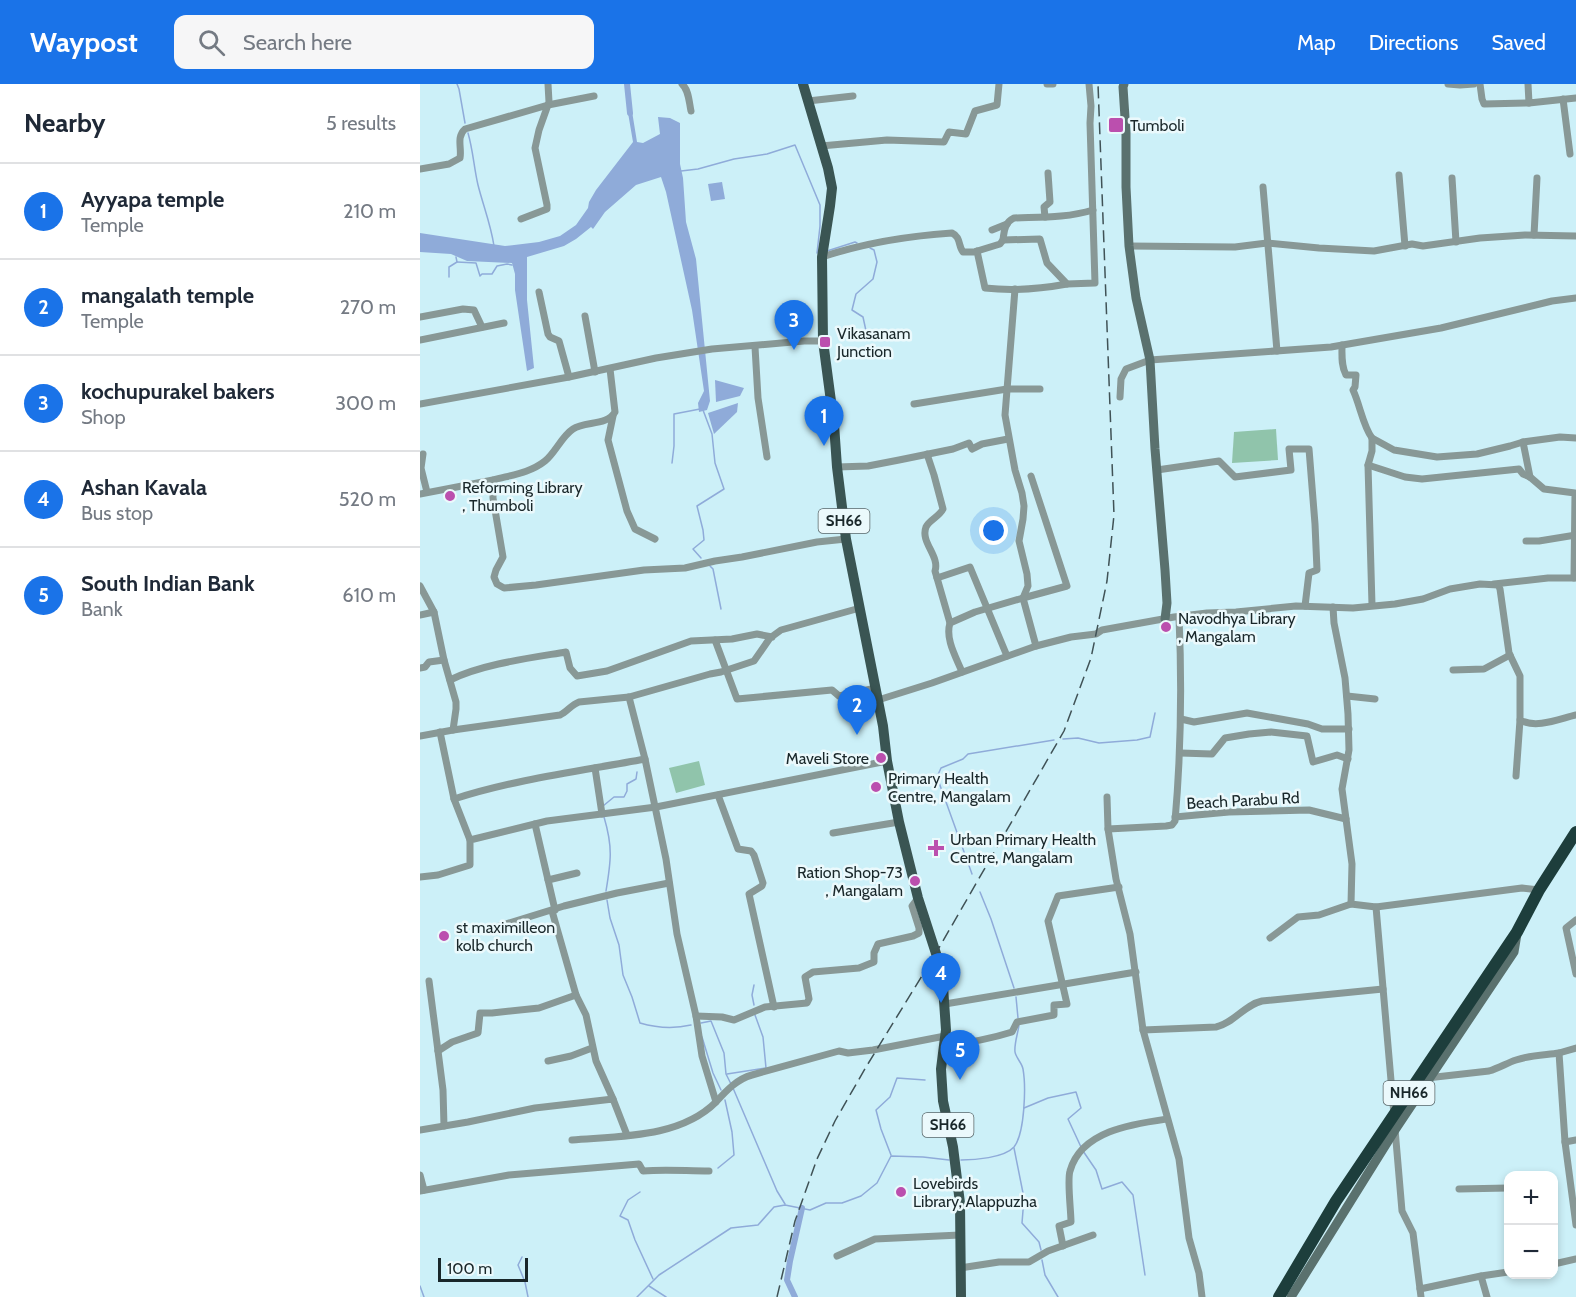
<!DOCTYPE html>
<meta charset="utf-8">
<style>
body{margin:0;font-family:Cabin,sans-serif;background:#f6f6f7;color:#1f2937}
.controls{position:absolute;right:18px;bottom:18px;display:grid;overflow:hidden;border-radius:12px;box-shadow:0 3px 9px #0003}
.controls button{width:54px;height:54px;display:grid;place-items:center;padding:0;border:0;border-bottom:2px solid #e0e1e3;background:#fff;color:#1f2937;font:30px sans-serif}
.scale{position:absolute;left:18px;bottom:15px;width:90px;box-sizing:border-box;padding-left:6px;border:3px solid #19272a;border-top:0;font-size:16px;line-height:21px;white-space:nowrap;color:#19272a;-webkit-text-stroke:4px #ebf9fc;paint-order:stroke}
.you{position:absolute;left:574px;top:447px;width:21px;height:21px;margin:-15px;border:4px solid #fff;border-radius:50%;background:#1a73e8;box-shadow:0 0 0 9px #1a73e833}
.badge{display:grid;place-items:center;width:39px;height:39px;border-radius:50%;background:#1a73e8;color:#fff;font-size:20px;font-weight:700}
.pin{position:absolute;translate:-50% -50px;filter:drop-shadow(0 2px 3px #0008)}
.pin::after{content:'';position:absolute;top:32px;width:21px;height:18px;background:inherit;clip-path:polygon(0 0,100% 0,50% 100%)}
.list{margin:0;padding:0;list-style:none}
h2{display:flex;justify-content:space-between;align-items:center;height:78px;margin:0;padding:0 24px;font-size:26px}
h2 small{font-size:20px;font-weight:400;color:#747a83}
.list li{display:grid;grid-template-columns:39px 1fr auto;gap:18px;align-items:center;box-sizing:border-box;height:96px;padding:0 24px;border-top:2px solid #e0e1e3}
.list b{display:block;font-size:22px;white-space:nowrap}
.list p{margin:0;font-size:20px;white-space:nowrap;color:#747a83}
.list em{font-size:20px;font-style:normal;color:#747a83}
.icon{flex:none;width:33px;height:33px;fill:none;stroke:currentColor;stroke-width:2;stroke-linecap:round;stroke-linejoin:round}
.map{position:relative;flex:none;width:1156px;height:1213px;overflow:hidden}
header{display:flex;align-items:center;gap:36px;box-sizing:border-box;height:84px;padding:0 30px;background:#1a73e8;color:#fff}
header strong{font-size:28px}
nav{display:flex;gap:33px;margin-inline-start:auto;font-size:21px}
.search{width:420px;height:54px;background:#f6f6f7;display:flex;align-items:center;gap:15px;box-sizing:border-box;padding:0 21px;border-radius:12px;color:#747a83;font-size:22px}
main{display:flex}
aside{flex:1;background:#fff}
.map>svg:first-child{display:block}
</style>
<header>
<strong>Waypost</strong>
<div class="search"><svg class="icon" aria-label="search" viewBox="0 0 24 24"><circle cx="10" cy="10" r="6"/><path d="M15 15l6 6"/></svg>Search here</div>
<nav><a>Map</a><a>Directions</a><a>Saved</a></nav>
</header>
<main>
<aside>
<h2>Nearby<small>5 results</small></h2>
<ul class="list">
<li><span class="badge">1</span><div><b>Ayyapa temple</b><p>Temple</p></div><em>210 m</em></li>
<li><span class="badge">2</span><div><b>mangalath temple</b><p>Temple</p></div><em>270 m</em></li>
<li><span class="badge">3</span><div><b>kochupurakel bakers</b><p>Shop</p></div><em>300 m</em></li>
<li><span class="badge">4</span><div><b>Ashan Kavala</b><p>Bus stop</p></div><em>520 m</em></li>
<li><span class="badge">5</span><div><b>South Indian Bank</b><p>Bank</p></div><em>610 m</em></li>
</ul>
</aside>
<div class="map">
<svg width="1156" height="1213" viewBox="0 0 1156 1213">
<rect width="100%" height="100%" fill="#ccf0f8"/>
<g fill="#90c4ab">
<path d="M856 345 858 376 812 379 814 348Z"/>
<path d="M279 677 285 701 256 709 249 684Z"/>
</g>
<g fill="#8fabd9">
<path d="M211 21 217 58 223 59 240 50 238 33 250 34 260 39V80L263 94 266 138 276 175 290 317 287 326 279 328 278 319 284 307 272 226 246 108 241 93 216 101 185 128 173 145 171 143 156 155 144 162 107 173V216L114 284 107 287 95 206V190L92 179 47 177 31 170 0 168V149L85 162 119 158 140 152 156 141 168 124 169 118 176 106 213 58 207 23Z"/>
<path d="M302 98 305 115 291 117 288 100Z"/>
<path d="M295 296 324 304 320 312 296 318Z"/>
<path d="M318 319 317 328 294 350 288 329Z"/>
</g>
<g fill="none" stroke-linecap="round" stroke-linejoin="round">
<g stroke="#8fabd9" stroke-width="1.5">
<path d="M37 0 39 5 45 39"/>
<path d="M48 49C53 66 54 84 58 101 63 121 71 141 74 162"/>
<path d="M261 87 278 85 314 75 347 70 375 61 400 121V142L397 169"/>
<path d="M407 167 435 158 437 159"/>
<path d="M37 178 56 179 60 192 62 190H72L77 182 87 180 92 181"/>
<path d="M29 193V183L37 178 36 173"/>
<path d="M448 256 443 233 432 226 436 210 453 195 457 178 454 166 450 164"/>
<path d="M252 379 254 362V330L280 325"/>
<path d="M281 474 273 465 284 456 283 446 277 422 304 405 295 379 292 350 283 326"/>
<path d="M290 482 293 485 301 525"/>
<path d="M643 655 658 654 679 659 717 656 730 653 735 629"/>
<path d="M183 722 194 713H204L207 707V700L216 695 217 688"/>
<path d="M184 733C193 763 191 777 186 807"/>
<path d="M552 790 517 693 521 684 543 675 548 670 634 656"/>
<path d="M560 808 571 835 594 904"/>
<path d="M187 816 190 834 199 861 203 891 212 913 220 939C237 944 254 945 271 941"/>
<path d="M334 901 332 911 334 921"/>
<path d="M596 913 598 934"/>
<path d="M281 939 291 937 304 969 306 990 311 1000"/>
<path d="M282 953 293 989 301 1006"/>
<path d="M307 990 346 984 343 953 335 931"/>
<path d="M313 1004 357 1107 365 1120"/>
<path d="M604 1024 628 1014 656 1008 661 1024 648 1035 661 1063"/>
<path d="M594 1064 604 1114 602 1139 619 1158 621 1166"/>
<path d="M663 1067 676 1086 682 1105 702 1098 713 1111 725 1191"/>
<path d="M471 1071 461 1045 456 1026 470 1013 477 994 505 996"/>
<path d="M541 1076C554 1076 584 1074 594 1063 605 1049 606 1002 603 985 602 979 596 974 595 968 594 960 598 949 599 941"/>
<path d="M298 1084 314 1071 312 1048 305 1016"/>
<path d="M220 1108 208 1116 200 1132 208 1136 215 1156 233 1195"/>
<path d="M102 1173 98 1181 105 1198 108 1213"/>
<path d="M622 1176 625 1191 638 1213"/>
<path d="M0 1202 4 1213"/>
<path d="M229 1202 246 1213"/>
<path d="M217 1213 239 1191 311 1144 338 1141 354 1123 365 1121 390 1126 406 1119H422L441 1112 457 1099 471 1072 503 1073 529 1076"/>
</g>
<g stroke="#8fabd9" stroke-width="6">
<path d="M207 0 210 29"/>
<path d="M375 1213 367 1196 370 1177 382 1124"/>
</g>
<g stroke="#889896" stroke-width="7">
<path d="M262 0C269 6 269 18 271 27"/>
<path d="M627 0H633"/>
<path d="M1028 0 1040 1 1054 0"/>
<path d="M1060 0 1062 15 1064 20 1109 19"/>
<path d="M1108 0 1109 19 1156 14"/>
<path d="M1143 15 1150 70"/>
<path d="M388 17 433 12"/>
<path d="M401 62 467 56 524 58 529 48 546 50 555 27 577 21 579 0"/>
<path d="M0 85 29 80 40 74C42 64 36 53 45 45L128 21 174 12"/>
<path d="M979 91 985 162"/>
<path d="M1032 94 1036 158"/>
<path d="M843 103 857 267"/>
<path d="M625 133 624 123 630 118 628 89"/>
<path d="M101 135 127 125V121L115 64 119 46 129 18 128 0"/>
<path d="M572 146 587 140"/>
<path d="M1114 151 1117 94"/>
<path d="M583 156 620 155 627 179 647 200 675 199 670 39 671 22 669 0"/>
<path d="M709 162 815 163 847 159 899 164 954 167 992 160 1003 162 1060 154 1105 151 1156 152"/>
<path d="M557 167 565 204C592 207 620 205 647 200"/>
<path d="M402 173C444 159 488 152 532 149 541 153 538 162 543 168H554L580 160 583 156C584 147 585 138 594 134 621 133 647 134 673 126"/>
<path d="M119 208 128 250 130 253 139 257 149 293"/>
<path d="M165 232 175 288"/>
<path d="M0 233 43 225 54 226 62 243"/>
<path d="M0 256 84 239"/>
<path d="M922 261C922 271 921 282 926 291H936L935 303 933 306C940 321 943 342 952 354V367L948 381 952 521"/>
<path d="M335 263 338 314 347 373"/>
<path d="M700 313 701 295 706 285 730 276 911 263 1021 244 1132 217 1156 214"/>
<path d="M0 320 149 293 236 274 292 265 384 257H403"/>
<path d="M494 320 587 305H620"/>
<path d="M193 332 188 356 207 427 215 445 235 455"/>
<path d="M952 354 974 366 1017 373 1057 370 1090 362 1103 358 1110 393"/>
<path d="M1103 358 1140 353 1156 354"/>
<path d="M3 370 1 384 7 408"/>
<path d="M507 370 514 391 523 425C519 433 509 436 506 443 500 458 520 472 515 487L530 539"/>
<path d="M948 381 985 393 1002 395 1099 385 1103 390 1110 393 1124 405 1155 409 1154 494"/>
<path d="M417 383 448 382 479 376 533 365 549 359 552 365 562 360 588 355"/>
<path d="M737 386 799 377 815 393 871 386 869 365H889L895 440 897 486 889 489 885 522"/>
<path d="M611 392 647 502 603 514 616 562"/>
<path d="M73 396C91 391 110 389 125 377 135 369 142 352 153 345 165 337 187 342 195 328L190 285"/>
<path d="M0 410 73 396V414L83 473 76 486 74 493 77 500 84 504 116 501 224 486 265 484 295 477 322 473 397 458 426 455"/>
<path d="M1106 457H1119L1156 451"/>
<path d="M517 494 550 483 587 572"/>
<path d="M1074 500 1128 494H1156"/>
<path d="M0 502 14 528 24 576 36 618V625L33 646"/>
<path d="M913 523 914 539 925 594 928 630 929 666 922 705 932 780 931 820 956 823 974 1031"/>
<path d="M0 531 14 528"/>
<path d="M295 556 317 615 412 606 419 612 456 604"/>
<path d="M0 584 5 583 9 578 24 576"/>
<path d="M1033 586 1064 585 1090 571"/>
<path d="M542 588C536 573 525 555 530 539L555 528 603 514 608 502 607 490 599 457 603 435 604 422 602 409 595 386 585 331 595 205"/>
<path d="M30 596C62 580 110 574 146 568L150 584 157 592 187 587 271 557 312 555 337 550 352 553"/>
<path d="M927 612 955 615"/>
<path d="M209 613 225 675"/>
<path d="M458 616 512 599 616 562 651 553 676 550 682 546 754 533 787 529 816 528 876 522 933 524 975 520 1003 515 1030 505 1060 500 1078 501 1080 505 1089 569 1100 592V636C1116 645 1139 635 1156 631"/>
<path d="M761 635 774 638 827 629 888 640 902 645H929"/>
<path d="M20 648 34 715 50 756"/>
<path d="M0 652 33 646 140 631C147 628 151 621 159 618L209 613 290 590 301 588 334 577 350 554 361 546 440 524"/>
<path d="M760 669 792 670 805 654 829 650 851 648 887 652 893 678 917 671 928 675"/>
<path d="M175 684 182 730"/>
<path d="M1096 692 1100 636"/>
<path d="M298 711 318 765 331 767 334 771 343 799 342 802 329 810 354 923"/>
<path d="M687 713 688 745 696 795 710 850 723 946 759 1075 769 1154 779 1189 782 1213"/>
<path d="M34 715C96 695 161 687 225 675L246 775 257 850 276 932 282 972 296 1018C260 1054 200 1052 152 1056"/>
<path d="M755 733 809 728 889 726 926 735"/>
<path d="M115 740 135 826"/>
<path d="M688 745 746 742 752 741 755 737C761 669 762 601 759 533"/>
<path d="M413 749 479 738"/>
<path d="M0 793 18 791 50 781V756L127 737 236 723 467 677"/>
<path d="M128 796 157 789"/>
<path d="M956 823 1102 804 1119 806"/>
<path d="M132 827 156 911 166 931 176 977 193 1015"/>
<path d="M1156 836 1146 844 1156 890"/>
<path d="M76 843 144 822 197 809 249 799"/>
<path d="M850 854 878 833 899 831 931 820"/>
<path d="M9 897 23 1006 24 1042"/>
<path d="M525 920 716 888"/>
<path d="M276 932 302 933 314 936 345 923 387 919 389 915 385 893 393 888 439 884 454 878V869L458 860 493 852 499 849V844L492 822 498 814"/>
<path d="M723 946 796 943C814 939 824 921 842 917L963 905"/>
<path d="M524 962C547 959 570 955 592 948L597 938 634 931V921L647 920 628 837 638 812 699 803"/>
<path d="M18 967 32 958 58 949 60 929H72L119 924 156 911"/>
<path d="M1139 969 1156 964"/>
<path d="M128 977 151 972 172 964"/>
<path d="M1007 994 1069 987C1079 984 1087 979 1096 976 1110 971 1125 971 1139 969L1145 1058 1156 1141"/>
<path d="M296 1018C306 1007 317 995 332 991L419 967 428 969 453 966 525 952"/>
<path d="M975 1045 982 1127 993 1149 1001 1213"/>
<path d="M0 1046 48 1038 115 1024 193 1015 207 1051"/>
<path d="M1145 1058 1156 1056"/>
<path d="M0 1091 4 1106"/>
<path d="M1039 1105 1088 1104"/>
<path d="M0 1107 89 1091 219 1080 223 1087C245 1085 266 1087 289 1087"/>
<path d="M643 1162 639 1142 651 1138C651 1127 647 1096 650 1087 661 1047 712 1040 747 1035"/>
<path d="M417 1172 455 1155 540 1151"/>
<path d="M1134 1180 1156 1175"/>
<path d="M540 1184 579 1178H609L628 1167 673 1151"/>
<path d="M1061 1192 1067 1213"/>
<path d="M1000 1205 1061 1192 1088 1188"/>
</g>
<g stroke="#5a716e" stroke-width="9">
<path d="M704 0 703 3 706 49V103L709 162 716 214 730 276 735 365 745 486 747 519 745 535"/>
<path d="M871 1213 975 1046 1094 868 1097 850"/>
</g>
<path stroke="#3a5553" stroke-width="10" d="M383 0 408 84 412 104 410 122 402 173 403 257 414 340 417 383 426 455 463 642 467 677 479 738 498 814 522 888 526 946 521 985 523 1017 533 1063 540 1119 541 1213"/>
<path stroke="#1d3e3c" stroke-width="12" d="M859 1213 916 1117 1097 848 1119 806 1156 748"/>
<path stroke="#405256" stroke-width="1.5" stroke-dasharray="12 6" stroke-linecap="butt" d="M357 1213 375 1137 397 1075 415 1037 446 983 516 869 644 647 671 574 687 497 694 431 678 0"/>
</g>
<g fill="#bb4fae" stroke="#ebf9fc" stroke-width="2">
<rect x="688" y="33" width="16" height="16" rx="3"/>
<rect x="399" y="252" width="12" height="12" rx="3"/>
<circle cx="30" cy="412" r="6"/>
<circle cx="746" cy="543" r="6"/>
<circle cx="461" cy="674" r="6"/>
<circle cx="456" cy="703" r="6"/>
<path d="M513 755h6v6h6v6h-6v6h-6v-6h-6v-6h6z"/>
<circle cx="495" cy="797" r="6"/>
<circle cx="24" cy="852" r="6"/>
<circle cx="481" cy="1108" r="6"/>
</g>
<g text-anchor="middle" stroke-width="5" stroke-linejoin="round" paint-order="stroke">
<g fill="#ebf9fc" stroke="#586669" stroke-width="1.5">
<rect x="398.5" y="425" width="51" height="24" rx="4.5"/>
<rect x="963.5" y="997" width="51" height="24" rx="4.5"/>
<rect x="502.5" y="1029" width="51" height="24" rx="4.5"/>
</g>
<g font-size="15" font-weight="bold" fill="#19272a">
<text x="424" y="442">SH66</text>
<text x="989" y="1014">NH66</text>
<text x="528" y="1046">SH66</text>
</g>
<g font-size="16" fill="#19272a" stroke="#ebf9fc" text-anchor="start">
<text x="710" y="47">Tumboli</text>
<text x="417" y="255">Vikasanam<tspan x="417" dy="18">Junction</tspan></text>
<text x="42" y="409">Reforming Library<tspan x="42" dy="18">, Thumboli</tspan></text>
<text x="758" y="540">Navodhya Library<tspan x="758" dy="18">, Mangalam</tspan></text>
<text x="449" y="680" text-anchor="end">Maveli Store</text>
<text x="468" y="700">Primary Health<tspan x="468" dy="18">Centre, Mangalam</tspan></text>
<text x="530" y="761">Urban Primary Health<tspan x="530" dy="18">Centre, Mangalam</tspan></text>
<text x="483" y="794" text-anchor="end">Ration Shop-73<tspan x="483" dy="18">, Mangalam</tspan></text>
<text x="36" y="849">st maximilleon<tspan x="36" dy="18">kolb church</tspan></text>
<text x="493" y="1105">Lovebirds<tspan x="493" dy="18">Library, Alappuzha</tspan></text>
</g>
<g font-size="16" fill="#19272a" stroke="#ebf9fc">
<text transform="translate(823 716) rotate(-3)" y="6">Beach Parabu Rd</text>
</g>
</g>
</svg>
<div class="controls">
<button>+</button>
<button>−</button>
</div>
<div class="scale">100 m</div>
<div class="you"></div>
<div class="pin badge" style="left:404px;top:362px">1</div>
<div class="pin badge" style="left:437px;top:651px">2</div>
<div class="pin badge" style="left:374px;top:266px">3</div>
<div class="pin badge" style="left:521px;top:919px">4</div>
<div class="pin badge" style="left:540px;top:996px">5</div>
</div>
</main>
